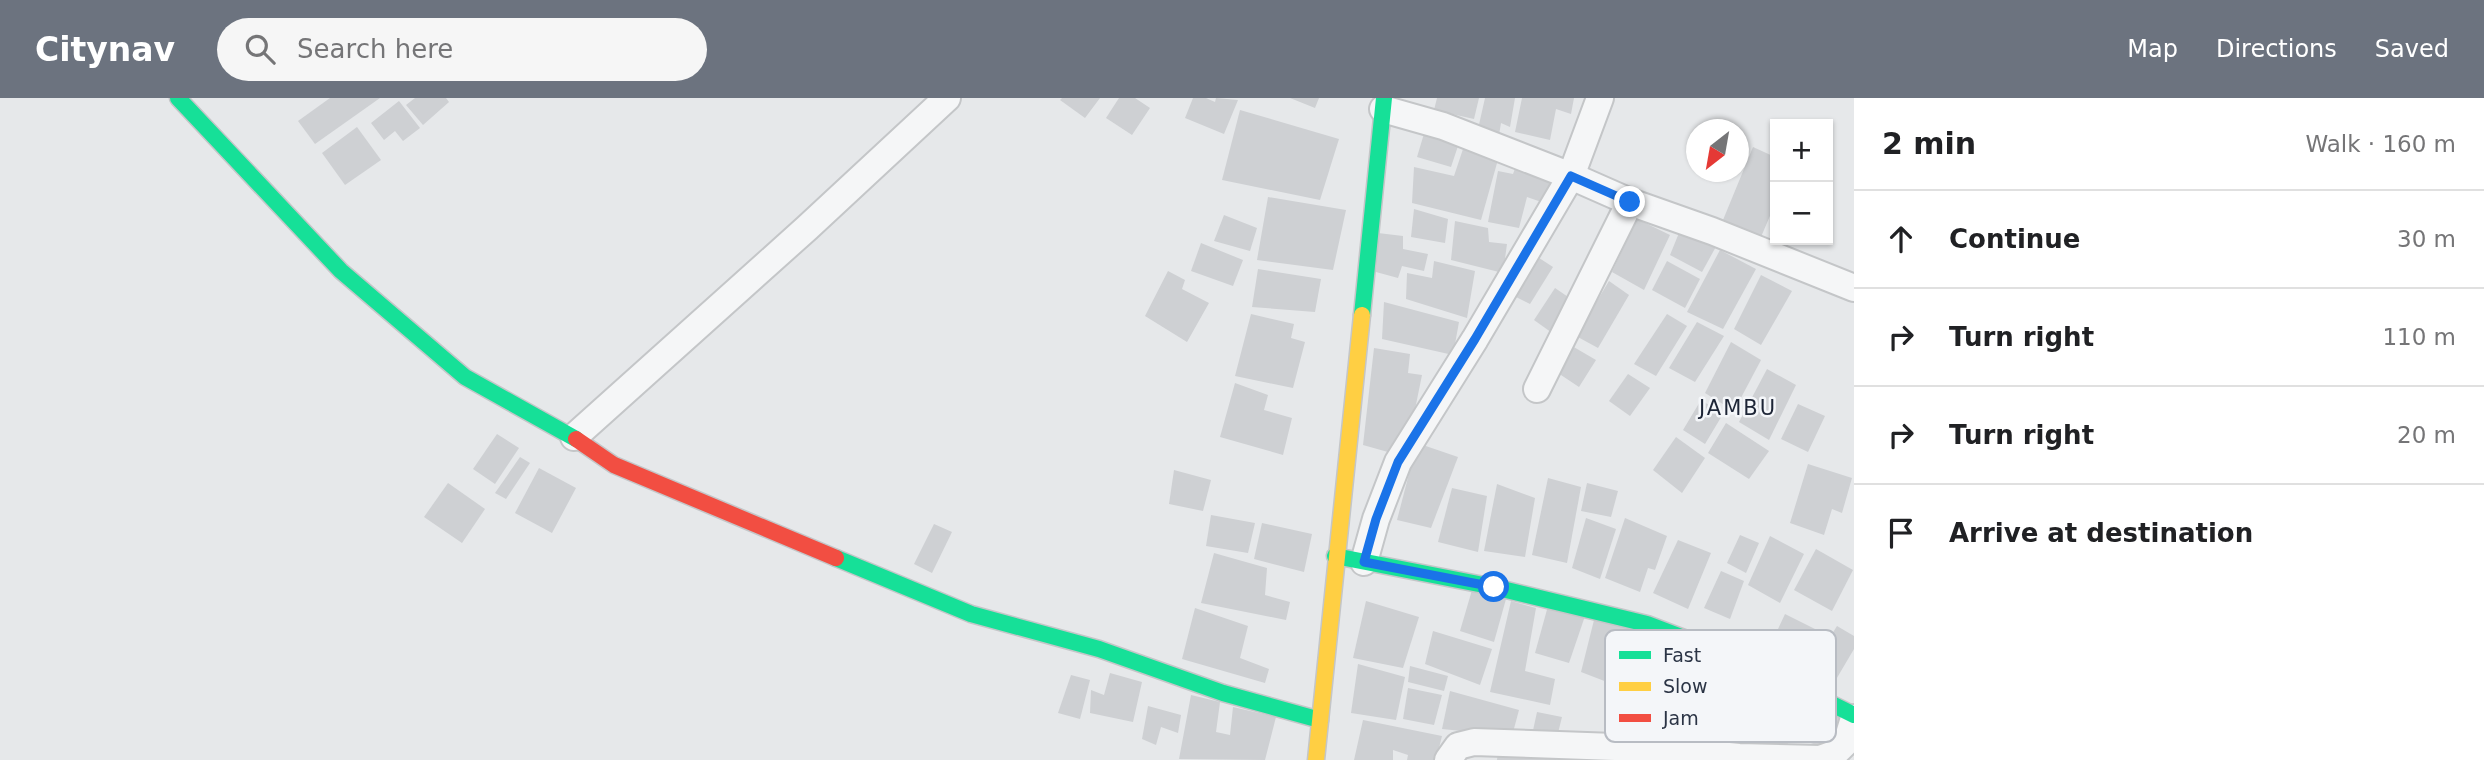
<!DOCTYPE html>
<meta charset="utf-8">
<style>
body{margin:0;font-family:"DejaVu Sans",sans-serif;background:#f6f6f6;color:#202124}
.controls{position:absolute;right:21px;top:21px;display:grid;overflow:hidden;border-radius:0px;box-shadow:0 2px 5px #0004}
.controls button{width:63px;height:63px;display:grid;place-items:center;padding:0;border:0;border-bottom:2px solid #e0e0e0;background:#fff;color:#202124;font:35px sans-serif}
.compass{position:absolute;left:1686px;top:21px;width:63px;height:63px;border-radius:50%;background:#fff;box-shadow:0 2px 5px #0004;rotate:211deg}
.stop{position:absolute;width:21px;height:21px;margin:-16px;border:5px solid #1a73e8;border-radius:50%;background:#fff}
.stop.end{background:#1a73e8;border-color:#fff;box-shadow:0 2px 7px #0008}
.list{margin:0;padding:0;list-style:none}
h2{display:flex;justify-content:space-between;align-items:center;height:91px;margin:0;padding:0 28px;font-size:30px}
h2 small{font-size:23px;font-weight:400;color:#757577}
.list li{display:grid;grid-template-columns:46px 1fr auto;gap:21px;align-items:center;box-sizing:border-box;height:98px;padding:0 28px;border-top:2px solid #e0e0e0}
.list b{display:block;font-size:26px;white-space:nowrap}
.list em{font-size:23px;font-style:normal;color:#757577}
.icon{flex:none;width:38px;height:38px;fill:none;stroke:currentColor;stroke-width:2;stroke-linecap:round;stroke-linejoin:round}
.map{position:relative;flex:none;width:1854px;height:662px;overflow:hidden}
header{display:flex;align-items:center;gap:42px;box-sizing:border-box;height:98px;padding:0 35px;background:#6c737f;color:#fff}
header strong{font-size:33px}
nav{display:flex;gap:38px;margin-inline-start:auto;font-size:24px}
.search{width:490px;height:63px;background:#f6f6f6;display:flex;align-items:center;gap:18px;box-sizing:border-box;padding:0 24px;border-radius:38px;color:#757577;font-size:26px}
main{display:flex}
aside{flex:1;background:#fff}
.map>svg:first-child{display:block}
</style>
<header>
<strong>Citynav</strong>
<div class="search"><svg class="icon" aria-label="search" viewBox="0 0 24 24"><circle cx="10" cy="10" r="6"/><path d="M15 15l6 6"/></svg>Search here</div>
<nav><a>Map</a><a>Directions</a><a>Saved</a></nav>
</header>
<main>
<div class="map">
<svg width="1854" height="662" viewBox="0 0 1854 662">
<rect width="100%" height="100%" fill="#e6e8ea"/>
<g fill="#ced0d3">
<path d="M330 0H380L315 46 298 23Z"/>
<path d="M415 0H446L449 4 423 27 406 7Z"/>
<path d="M1062 0H1100L1085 20 1060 2Z"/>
<path d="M1119 0H1135L1150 10 1132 37 1106 20Z"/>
<path d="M1193 0H1206L1215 4 1216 0 1238 2 1224 36 1185 20Z"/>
<path d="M1290 0H1319L1315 10Z"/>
<path d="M1437 0H1479L1474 21 1434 12Z"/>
<path d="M1485 0H1515L1510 29 1501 25 1499 37 1478 31Z"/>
<path d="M1522 0H1574L1571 16 1556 11 1550 42 1515 34Z"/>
<path d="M399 3 420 30 403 43 395 33 384 42 371 25Z"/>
<path d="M1240 12 1339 41 1320 102 1222 82Z"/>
<path d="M357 29 381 62 345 87 322 55Z"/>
<path d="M1426 29 1460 42 1451 69 1417 59Z"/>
<path d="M1465 45 1499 58 1481 122 1412 105 1414 69 1454 78Z"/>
<path d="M1753 49 1775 59V106L1761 139 1723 122Z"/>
<path d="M1517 65 1559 80 1547 106 1527 99 1519 130 1488 124 1498 73 1513 76Z"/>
<path d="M1268 99 1346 112 1333 172 1257 162Z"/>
<path d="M1414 111 1448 121 1445 145 1411 139Z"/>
<path d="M1224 117 1257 130 1250 153 1214 143Z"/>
<path d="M1637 121 1670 137 1644 192 1612 174Z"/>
<path d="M1455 123 1488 130 1489 144 1507 146 1503 175 1451 162Z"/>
<path d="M1681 130 1718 145 1702 174 1670 157Z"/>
<path d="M1378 135 1403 138V151L1428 156 1424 173 1402 168 1398 180 1376 174Z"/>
<path d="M1201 145 1243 162 1233 188 1191 173Z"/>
<path d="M1720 152 1756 171 1723 231 1687 214Z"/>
<path d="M1533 156 1553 169 1530 206 1510 196Z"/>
<path d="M1434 163 1475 173 1467 220 1406 201 1407 175 1432 180Z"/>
<path d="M1667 163 1700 181 1685 210 1652 192Z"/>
<path d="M1258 171 1321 181 1315 214 1252 209Z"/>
<path d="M1168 173 1185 182 1182 191 1209 205 1187 244 1145 218Z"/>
<path d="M1761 177 1792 193 1761 247 1734 231Z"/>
<path d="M1609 183 1629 197 1598 250 1576 238Z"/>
<path d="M1555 190 1574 203 1555 237 1534 222Z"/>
<path d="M1384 204 1459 224 1453 257 1382 241Z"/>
<path d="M1251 216 1294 226 1291 240 1305 244 1293 290 1235 278Z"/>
<path d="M1667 216 1687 228 1656 278 1634 266Z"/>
<path d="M1697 224 1724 238 1695 284 1669 270Z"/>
<path d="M1731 244 1761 262 1734 313 1705 295Z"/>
<path d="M1572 248 1596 262 1579 289 1558 275Z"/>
<path d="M1374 250 1410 256 1408 275 1422 277 1410 336 1398 338 1395 356 1363 347Z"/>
<path d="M1767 271 1796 287 1769 342 1739 324Z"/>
<path d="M1628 276 1650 290 1630 318 1609 303Z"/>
<path d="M1235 285 1268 297 1264 312 1292 320 1283 357 1220 339Z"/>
<path d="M1701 302 1723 316 1705 346 1683 332Z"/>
<path d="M1798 306 1825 318 1808 354 1781 341Z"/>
<path d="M1726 325 1769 353 1749 381 1708 355Z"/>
<path d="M497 336 519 350 495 386 473 371Z"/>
<path d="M1676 339 1705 360 1682 395 1653 372Z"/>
<path d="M1417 345 1458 359 1431 430 1397 422Z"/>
<path d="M520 359 530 365 506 401 495 395Z"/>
<path d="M1808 366 1852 380 1842 415 1832 411 1824 437 1790 425Z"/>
<path d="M539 370 576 390 552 435 515 415Z"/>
<path d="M1174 372 1211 382 1203 413 1169 406Z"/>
<path d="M1548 380 1581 389 1567 465 1532 457Z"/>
<path d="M448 385 485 411 462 445 424 419Z"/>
<path d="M1587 385 1618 393 1611 419 1581 413Z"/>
<path d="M1497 386 1535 400 1525 459 1484 453Z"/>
<path d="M1452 390 1487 398 1478 454 1438 444Z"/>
<path d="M1211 417 1255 425 1248 455 1206 448Z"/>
<path d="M1586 420 1616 431 1600 481 1572 470Z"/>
<path d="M1625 420 1667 438 1655 472 1648 470 1640 494 1605 480Z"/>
<path d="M1262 425 1312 436 1304 474 1254 461Z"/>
<path d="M934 426 952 434 932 475 914 466Z"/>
<path d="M1740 437 1759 445 1746 475 1727 465Z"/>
<path d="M1770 438 1804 456 1780 505 1748 487Z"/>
<path d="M1678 442 1711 455 1688 511 1653 495Z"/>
<path d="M1816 451 1853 472 1832 513 1794 492Z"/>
<path d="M1214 455 1267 470 1265 497 1290 504 1286 522 1201 505Z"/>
<path d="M1721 473 1744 483 1730 521 1704 510Z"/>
<path d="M1472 492 1506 501 1494 544 1460 533Z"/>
<path d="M1366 503 1419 519 1403 570 1353 560Z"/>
<path d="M1511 503 1536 510 1525 573 1555 581 1550 607 1490 594Z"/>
<path d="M1548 508 1585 518 1569 565 1535 555Z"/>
<path d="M1195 510 1248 528 1240 560 1269 571 1265 585 1182 561Z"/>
<path d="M1785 516 1821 534 1800 573 1766 557Z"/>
<path d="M1594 522 1633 532 1620 589 1581 574Z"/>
<path d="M1837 528 1854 538V551L1831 590 1808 574Z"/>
<path d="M1433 533 1492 551 1480 587 1425 566Z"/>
<path d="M1358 566 1405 579 1396 622 1351 615Z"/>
<path d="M1410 568 1448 578 1444 593 1408 584Z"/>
<path d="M1110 575 1142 584 1133 624 1090 615 1091 592 1104 597Z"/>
<path d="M1071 577 1090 582 1080 621 1058 615Z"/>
<path d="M1721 577 1743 589 1718 650 1692 639Z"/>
<path d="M1754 577 1780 591 1752 650 1727 637Z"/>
<path d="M1408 590 1442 597 1434 627 1403 621Z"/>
<path d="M1450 593 1519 612 1512 638 1442 631Z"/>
<path d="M1788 593 1810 605 1785 651 1763 640Z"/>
<path d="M1191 597 1220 604 1216 634 1230 637 1233 609 1276 619 1265 662 1179 661Z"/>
<path d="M1815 605 1841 617 1829 652 1803 642Z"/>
<path d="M1148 608 1181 617 1178 635 1161 629 1156 647 1142 641Z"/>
<path d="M1537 614 1562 619 1557 639 1532 637Z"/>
<path d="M1363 622 1442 638 1436 662H1407L1408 657 1393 652V662H1354Z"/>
<path d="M1498 652 1557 660 1556 662H1497Z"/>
</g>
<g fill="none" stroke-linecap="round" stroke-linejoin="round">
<defs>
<g id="street">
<path d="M1383 11 1443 28 1571 78 1630 104 1712 133 1854 190"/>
<path d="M1537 291 1630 104"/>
<path d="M574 339 807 130 947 0"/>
<path d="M1364 464 1376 421 1398 364 1475 241 1571 78 1600 0"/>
<path d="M1448 662 1458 648 1474 644 1643 650 1739 659 1820 661 1834 656 1847 643 1854 620"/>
</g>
<g id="fast">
<path d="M178 0 341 173 465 279 576 341"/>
<path d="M1362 217 1384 0"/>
<path d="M1335 458 1494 489 1647 526 1747 564 1854 617"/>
<path d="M836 460 971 516 1099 551 1223 595 1320 622"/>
</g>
<path id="slow" d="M1316 662 1362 217"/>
<path id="jam" d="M576 341 614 367 836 460"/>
</defs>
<use href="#street" stroke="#c4c6c8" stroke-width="30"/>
<use href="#fast" stroke="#c4c6c8" stroke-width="19"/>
<use href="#slow" stroke="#c4c6c8" stroke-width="19"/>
<use href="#jam" stroke="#c4c6c8" stroke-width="19"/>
<use href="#street" stroke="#f5f6f7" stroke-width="26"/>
<use href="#fast" stroke="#16e098" stroke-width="16"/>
<use href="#slow" stroke="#ffcf43" stroke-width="16"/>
<use href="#jam" stroke="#f24e42" stroke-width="16"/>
</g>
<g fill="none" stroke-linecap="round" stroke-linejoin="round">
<path stroke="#1a73e8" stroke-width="9" d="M1494 489 1364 464 1376 421 1398 364 1475 241 1571 78 1630 104"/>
</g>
<g text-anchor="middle" stroke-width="5" stroke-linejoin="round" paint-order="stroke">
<g font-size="21" letter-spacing="2" fill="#1d2536" stroke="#f4f6f9">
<text x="1738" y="317">JAMBU</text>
</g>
</g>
<rect x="1605" y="532" width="231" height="112" rx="10" fill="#f4f6f9" stroke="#b8bcc3" stroke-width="2"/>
<rect x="1619" y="553" width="32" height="8" fill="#16e098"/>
<rect x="1619" y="584" width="32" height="9" fill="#ffcf43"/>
<rect x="1619" y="616" width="32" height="8" fill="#f24e42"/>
<g font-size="19" fill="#2b3445">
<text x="1663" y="564">Fast</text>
<text x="1663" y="595">Slow</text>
<text x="1663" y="627">Jam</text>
</g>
</svg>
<div class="controls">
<button>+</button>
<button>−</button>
</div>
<svg class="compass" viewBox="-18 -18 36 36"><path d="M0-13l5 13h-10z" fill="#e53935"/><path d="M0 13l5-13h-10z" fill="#757577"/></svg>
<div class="stop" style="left:1494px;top:489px"></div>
<div class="stop end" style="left:1630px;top:104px"></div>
</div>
<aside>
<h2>2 min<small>Walk · 160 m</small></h2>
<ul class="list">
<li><svg class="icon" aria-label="ahead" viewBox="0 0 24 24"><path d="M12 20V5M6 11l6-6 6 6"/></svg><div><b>Continue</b></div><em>30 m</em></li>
<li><svg class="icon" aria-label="right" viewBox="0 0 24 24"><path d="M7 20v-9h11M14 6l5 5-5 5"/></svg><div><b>Turn right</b></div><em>110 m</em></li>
<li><svg class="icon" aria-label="right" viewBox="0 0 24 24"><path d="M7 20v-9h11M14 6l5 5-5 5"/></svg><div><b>Turn right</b></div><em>20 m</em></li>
<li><svg class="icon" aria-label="arrive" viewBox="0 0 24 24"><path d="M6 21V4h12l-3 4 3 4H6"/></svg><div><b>Arrive at destination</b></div></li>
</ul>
</aside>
</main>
